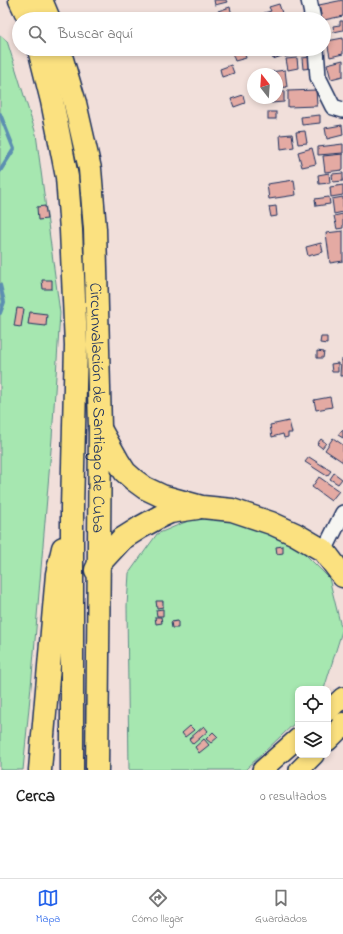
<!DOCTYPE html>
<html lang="es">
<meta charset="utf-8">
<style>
body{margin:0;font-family:"Indie Flower",sans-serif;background:#f6f6f6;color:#222}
.controls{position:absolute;right:12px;bottom:12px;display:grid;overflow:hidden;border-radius:8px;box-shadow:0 2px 6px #0003}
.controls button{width:36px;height:36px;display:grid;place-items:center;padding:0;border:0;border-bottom:1px solid #e0e0e0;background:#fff;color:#222;font:20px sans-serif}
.compass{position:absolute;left:247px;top:68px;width:36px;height:36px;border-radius:50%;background:#fff;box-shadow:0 2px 6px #0003;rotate:343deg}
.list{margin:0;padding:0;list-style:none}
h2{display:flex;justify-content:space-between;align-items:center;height:52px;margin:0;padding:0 16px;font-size:17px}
h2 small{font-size:13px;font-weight:400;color:#767676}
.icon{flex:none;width:22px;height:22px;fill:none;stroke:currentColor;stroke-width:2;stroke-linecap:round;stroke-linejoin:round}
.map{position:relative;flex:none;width:343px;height:770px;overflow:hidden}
.search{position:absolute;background:#fff;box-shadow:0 2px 6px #0003;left:12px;right:12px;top:12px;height:44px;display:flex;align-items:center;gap:10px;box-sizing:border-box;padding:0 14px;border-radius:22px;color:#767676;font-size:15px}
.sheet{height:108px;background:#fff}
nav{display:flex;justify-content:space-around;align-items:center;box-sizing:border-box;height:56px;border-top:1px solid #e0e0e0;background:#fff;font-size:11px;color:#767676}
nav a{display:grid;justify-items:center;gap:2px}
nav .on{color:#2563eb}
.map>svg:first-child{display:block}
</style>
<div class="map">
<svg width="343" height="770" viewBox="0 0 343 770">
<rect width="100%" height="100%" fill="#f1dfda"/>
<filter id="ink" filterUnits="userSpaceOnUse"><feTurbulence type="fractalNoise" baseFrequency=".025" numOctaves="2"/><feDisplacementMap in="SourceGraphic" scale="8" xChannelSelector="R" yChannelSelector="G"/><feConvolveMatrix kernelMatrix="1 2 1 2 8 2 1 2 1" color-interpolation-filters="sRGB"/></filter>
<g filter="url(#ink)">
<g fill="#a6e7b0" stroke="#608b87">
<path d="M0 35 7 41 36 134 60 313 52 438 32 676 23 770H0Z"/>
<path d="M202 515 245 520 296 545 329 578 342 631 324 689H298V720L245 770H129L127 606 129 573 157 534Z"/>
</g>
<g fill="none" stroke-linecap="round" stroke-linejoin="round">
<g stroke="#5c8fb1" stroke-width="4">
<path d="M0 114 14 149 0 171"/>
<path d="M0 285 4 302 0 313"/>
</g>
</g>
<g fill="#e4aaa3" stroke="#1b2f5e">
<path d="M214 0H226L227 2 215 5Z"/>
<path d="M343 0V16L324 20V19H322L319 5Z"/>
<path d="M279 4 284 19H270L269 17 266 18 264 13 271 11 269 7Z"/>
<path d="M230 7 232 15 220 19 218 11Z"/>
<path d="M340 21H343V30L334 32 333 26 340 25Z"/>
<path d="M343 38V54L330 57 327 41Z"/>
<path d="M270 49H280L282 56 273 59Z"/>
<path d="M282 49H308V50L285 57Z"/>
<path d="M244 50 246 58 235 61 232 53Z"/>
<path d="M310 57 312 68 303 69 302 58Z"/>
<path d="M297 58 298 68 288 70 286 59Z"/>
<path d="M343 60V76L331 79 327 64Z"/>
<path d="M231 65 234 73 222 77 220 69Z"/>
<path d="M285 70 287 87 277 88V74H272L271 72Z"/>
<path d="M316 90 317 106 288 107V91Z"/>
<path d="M277 91H284V102L271 103 270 98H277Z"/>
<path d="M243 95 245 103 234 107 231 99Z"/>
<rect x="268" y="112" width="8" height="7"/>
<path d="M320 115V123L302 125 301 117Z"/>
<path d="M342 125 343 135 327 139 325 128Z"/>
<path d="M305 131 307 143 298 144 296 132Z"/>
<path d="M292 134 294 147 281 149 280 135Z"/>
<path d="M343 144V153L318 155V147Z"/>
<path d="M312 148 316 164 302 167 298 152Z"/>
<path d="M343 154V170L325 172 323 156Z"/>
<path d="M329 173 330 183 319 184 318 175Z"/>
<path d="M343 173V181L333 182 332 174Z"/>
<path d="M294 180 296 195 269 199 267 184Z"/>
<path d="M343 185V195L331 197 330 187Z"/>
<path d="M329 197 330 204 316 206 315 199Z"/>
<path d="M343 197V212L334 214 332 199Z"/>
<path d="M45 206 47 219 38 220 37 207Z"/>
<path d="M276 206 277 216 271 217 269 207Z"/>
<path d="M343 214V228L337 229 334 216Z"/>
<path d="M343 231V261L330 263 326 233Z"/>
<path d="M321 243 323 252 308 256 306 247Z"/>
<path d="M42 280H52V289H43Z"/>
<path d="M17 308 24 309 21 327 14 326Z"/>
<path d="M30 312 47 314 46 326 28 324Z"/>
<path d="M321 337H327V344L320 343Z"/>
<path d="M317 351 324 352 323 358H317Z"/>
<path d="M341 360H343V376H340Z"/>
<path d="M338 363V372H332L331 364Z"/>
<path d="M330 397 332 407 316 410 314 400Z"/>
<path d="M289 421 292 433H288V437L284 438 283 434 272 437 270 425Z"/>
<path d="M342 430H343V438L338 435Z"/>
<path d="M333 438 343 445V462L325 450Z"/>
<path d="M321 439 326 443 322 448 317 444Z"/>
<path d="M309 457 331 471 327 476 305 462Z"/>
<path d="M334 473 342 479 338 484 330 479Z"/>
<path d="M319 477 339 491 331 501 312 487Z"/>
<path d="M283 546V553L277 554 276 547Z"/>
<path d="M156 601H163V607L157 608Z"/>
<path d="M163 609V616H157L156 610Z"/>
<path d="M155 617H161L162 623 156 624Z"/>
<path d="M178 621V628H172L171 622Z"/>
<path d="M190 726 194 730 185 737 182 733Z"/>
<path d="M204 726 208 731 193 744 189 739Z"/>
<path d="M213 732 218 737 211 743 206 739Z"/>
<path d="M204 739 209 745 199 753 195 747Z"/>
</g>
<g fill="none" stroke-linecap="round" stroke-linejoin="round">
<defs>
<g id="minor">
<path d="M309 0 313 19"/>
<path d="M316 49 318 77 333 107 343 110"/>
<path d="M324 551 343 513"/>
</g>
<g id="major">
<path d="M328 711 343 697"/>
<path d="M328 741 343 726"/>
<path d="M262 770 298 738"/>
<path d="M299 770 314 755"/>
</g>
<g id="highway">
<path d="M20 0 29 19"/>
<path d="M41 0 49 19"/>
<path d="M39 49 52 101 67 177 71 230 76 345 72 508V770"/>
<path id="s1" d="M59 49 75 103 90 169 95 229 100 428 97 770"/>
<path d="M100 429 118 461 125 472 134 480 145 488 162 496 202 507 232 510 271 523 295 534 324 551 343 576"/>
<path d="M96 570 99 564 122 539 141 527 159 517 170 512 197 508"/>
<path d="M342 727 343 724"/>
<path d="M40 770 57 574 63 548"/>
</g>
</defs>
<use href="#minor" stroke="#1b2f5e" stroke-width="18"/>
<use href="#major" stroke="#1b2f5e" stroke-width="22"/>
<use href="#highway" stroke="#1b2f5e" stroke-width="25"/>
<use href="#minor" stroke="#f6f6f2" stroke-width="15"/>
<use href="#major" stroke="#fbe180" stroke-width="19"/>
<use href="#highway" stroke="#fbe180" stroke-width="22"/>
</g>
</g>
<g text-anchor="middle" stroke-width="3" stroke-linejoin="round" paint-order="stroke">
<g font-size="17" fill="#1b2f5e" stroke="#f6f6f2">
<text dy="6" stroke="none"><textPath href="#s1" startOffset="363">Circunvalación de Santiago de Cuba</textPath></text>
</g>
</g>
</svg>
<div class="controls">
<button><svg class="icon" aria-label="locate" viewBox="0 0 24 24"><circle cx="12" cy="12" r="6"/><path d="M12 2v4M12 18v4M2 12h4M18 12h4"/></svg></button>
<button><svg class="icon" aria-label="layers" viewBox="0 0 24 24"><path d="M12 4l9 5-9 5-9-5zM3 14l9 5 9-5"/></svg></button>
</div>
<svg class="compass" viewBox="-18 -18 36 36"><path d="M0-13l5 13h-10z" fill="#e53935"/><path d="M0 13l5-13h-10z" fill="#767676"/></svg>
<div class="search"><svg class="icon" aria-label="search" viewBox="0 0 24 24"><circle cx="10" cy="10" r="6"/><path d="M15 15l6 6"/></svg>Buscar aquí</div>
</div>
<section class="sheet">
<h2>Cerca<small>0 resultados</small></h2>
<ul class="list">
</ul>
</section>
<nav>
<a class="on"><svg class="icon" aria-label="map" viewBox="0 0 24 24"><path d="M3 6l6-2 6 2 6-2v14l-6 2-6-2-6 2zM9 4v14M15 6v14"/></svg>Mapa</a>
<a><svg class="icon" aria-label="directions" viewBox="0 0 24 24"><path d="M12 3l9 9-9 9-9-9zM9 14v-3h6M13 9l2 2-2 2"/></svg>Cómo llegar</a>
<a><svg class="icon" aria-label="saved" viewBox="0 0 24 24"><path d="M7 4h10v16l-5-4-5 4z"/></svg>Guardados</a>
</nav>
